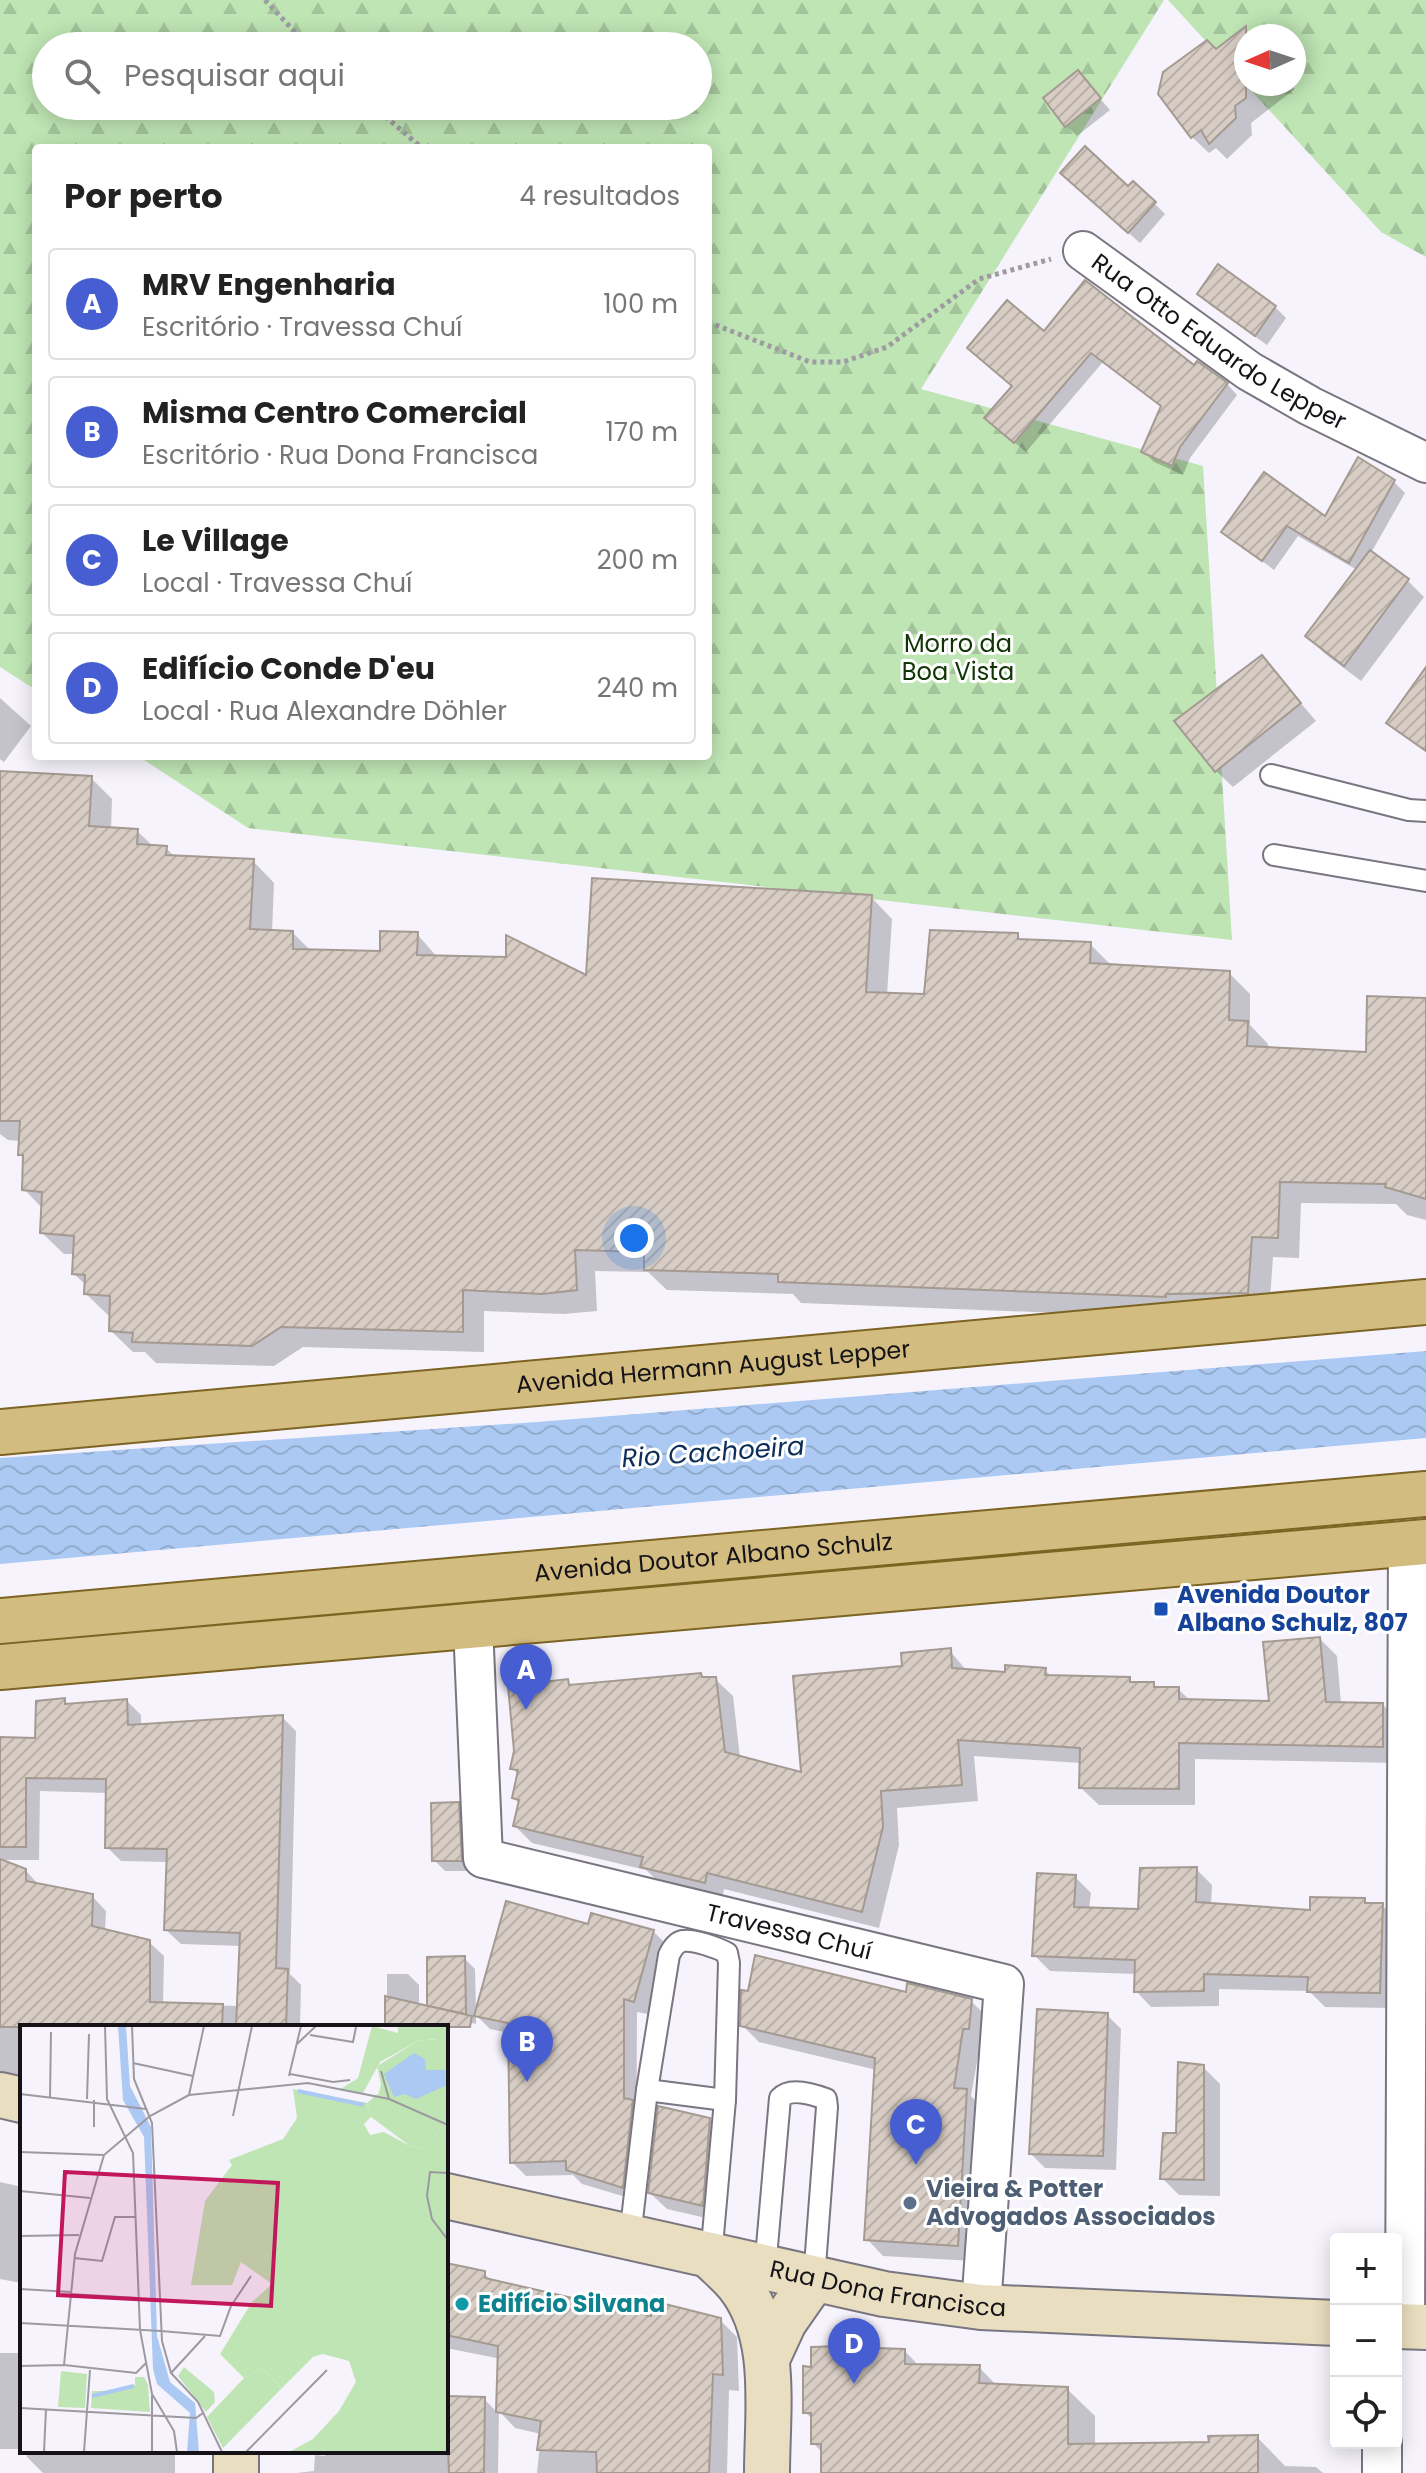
<!DOCTYPE html>
<html lang="pt">
<meta charset="utf-8">
<style>
body{margin:0;font-family:Poppins,sans-serif;background:#f2f2f2;color:#222}
.controls{position:absolute;right:24px;bottom:24px;display:grid;overflow:hidden;border-radius:8px;box-shadow:0 4px 20px #0003}
.controls button{width:72px;height:72px;display:grid;place-items:center;padding:0;border:0;border-bottom:2px solid #e0e0e0;background:#fff;color:#222;font:40px sans-serif}
.compass{position:absolute;left:1234px;top:24px;width:72px;height:72px;border-radius:50%;background:#fff;box-shadow:0 4px 20px #0003;rotate:267deg}
.you{position:absolute;left:634px;top:1238px;width:28px;height:28px;margin:-20px;border:6px solid #fff;border-radius:50%;background:#1a73e8;box-shadow:0 0 0 12px #1a73e833}
.badge{display:grid;place-items:center;width:52px;height:52px;border-radius:50%;background:#475ed2;color:#fff;font-size:26px;font-weight:700}
.pin{position:absolute;translate:-50% -66px;filter:drop-shadow(0 2px 4px #0008)}
.pin::after{content:'';position:absolute;top:42px;width:28px;height:24px;background:inherit;clip-path:polygon(0 0,100% 0,50% 100%)}
.list{margin:0;padding:0;list-style:none}
h2{display:flex;justify-content:space-between;align-items:center;height:104px;margin:0;padding:0 32px;font-size:34px}
h2 small{font-size:26px;font-weight:400;color:#767676}
.list li{display:grid;grid-template-columns:52px 1fr auto;gap:24px;align-items:center;box-sizing:border-box;height:112px;margin:0 16px 16px;padding:0 16px;border:2px solid #e0e0e0;border-radius:8px}
.list b{display:block;font-size:30px;white-space:nowrap}
.list p{margin:0;font-size:26px;white-space:nowrap;color:#767676}
.list em{font-size:26px;font-style:normal;color:#767676}
.icon{flex:none;width:44px;height:44px;fill:none;stroke:currentColor;stroke-width:2;stroke-linecap:round;stroke-linejoin:round}
.map{position:relative;flex:none;width:1426px;height:2473px;overflow:hidden}
.search{position:absolute;background:#fff;box-shadow:0 4px 20px #0003;left:32px;top:32px;width:680px;height:88px;display:flex;align-items:center;gap:20px;box-sizing:border-box;padding:0 28px;border-radius:44px;color:#767676;font-size:30px}
.panel{position:absolute;background:#fff;box-shadow:0 4px 20px #0003;left:32px;top:144px;width:680px;height:616px;border-radius:8px}
.map>svg:first-child{display:block}
</style>
<div class="map">
<svg width="1426" height="2473" viewBox="0 0 1426 2473">
<defs>
<pattern id="forest-firs" width="22" height="20" patternUnits="userSpaceOnUse" patternTransform="scale(2)"><rect width="22" height="20" fill="#bfe5b4"/><path d="M5 1l3.5 6h-7zM16 11l3.5 6h-7z" fill="#a3c49a"/></pattern>
<pattern id="water-waves" width="16" height="10" patternUnits="userSpaceOnUse" patternTransform="scale(2)"><rect width="16" height="10" fill="#abc9f2"/><path d="M0 5q4-4 8 0t8 0" fill="none" stroke="#92accf"/></pattern>
<pattern id="building-hatch" width="6" height="6" patternUnits="userSpaceOnUse" patternTransform="scale(2)"><rect width="6" height="6" fill="#d8cdc4"/><path d="M-1 1l2-2M0 6l6-6M5 7l2-2" fill="none" stroke="#b8afa8"/></pattern>
</defs>
<rect width="100%" height="100%" fill="#f6f3fd"/>
<g fill="url(#forest-firs)" fill-rule="evenodd">
<path d="M0 0H1164L921 389 1203 466 1232 940 248 828 138 756H708V148H36V690L0 667ZM46 46H698V106H46Z"/>
<path d="M1168 0H1426V257L1381 232ZM1246 36H1294V84H1246Z"/>
</g>
<path fill="url(#water-waves)" d="M1426 1351V1438L0 1564V1458L537 1422Z"/>
<g fill="#0003">
<path d="M1246 47V84H1290L1295 89 1251 123 1252 135 1227 159 1216 148 1209 153 1192 137 1216 52Z"/>
<path d="M1078 73 1110 110 1077 136 1066 125Z"/>
<path d="M1074 184 1154 203 1165 214 1140 243Z"/>
<path d="M1199 294 1275 307 1286 318 1267 345 1210 305Z"/>
<path d="M1044 333 1195 368 1227 384 1237 395 1190 458 1183 475 1154 462 1144 452 1163 407 1103 362 1026 452 998 428 1014 387Z"/>
<path d="M1359 460 1394 482 1405 493 1371 553 1407 580 1424 597 1361 681 1324 653 1308 636 1357 570 1298 536 1274 570 1224 532 1325 518Z"/>
<path d="M1262 658 1316 721 1233 787 1216 771Z"/>
<path d="M1426 671V752L1389 723Z"/>
<path d="M0 698 31 726 4 762 0 759Z"/>
<path d="M0 773 91 778 112 799 111 829 137 831 154 847 166 848 176 858 253 861 274 883 272 932 293 933 311 951 382 954 417 934 438 958 588 978 871 897 892 919 887 995 926 996 1017 935 1023 941 1090 944 1111 965 1229 973 1250 994V1025L1268 1044V1049L1368 1055 1426 1000V1220L1407 1215 1396 1204 1301 1203 1299 1258 1273 1257 1269 1313 1187 1318 801 1303 793 1294 667 1290 648 1272 595 1271 597 1311 564 1314 484 1311V1352L303 1347 274 1366 156 1363 145 1352H133L111 1331 112 1315H108L86 1294 87 1286 74 1274 75 1254H64L42 1233 43 1209 24 1189V1159L20 1154 21 1141 8 1140 0 1134Z"/>
<path d="M1320 1639 1337 1656 1341 1704 1383 1705 1400 1722 1399 1763 1195 1759V1805H1099L1081 1788V1763L974 1756 978 1801 897 1808 899 1845 879 1928 724 1889 722 1899 660 1883 646 1870 532 1843 515 1826 520 1804 514 1798 519 1775 512 1768 568 1682 573 1686 700 1675 705 1679H715L733 1696 740 1758 803 1775 904 1668 950 1651 967 1671 1007 1674 1045 1670 1052 1677 1129 1679 1134 1684H1153L1158 1689H1178L1191 1701 1271 1703Z"/>
<path d="M64 1700 70 1706 127 1701 141 1715V1726L282 1717 296 1731 290 1974 301 1985 300 2027H22L21 2077 0 2072V1861L25 1870 39 1885 92 1896 106 1911 105 1931 149 1942 164 1956 163 2004 239 2006 242 1946 181 1944 166 1930 169 1862 121 1861 107 1847 108 1793 40 1791 39 1860H0V1739L37 1740Z"/>
<path d="M458 1804 469 1815 472 1871H445L434 1860Z"/>
<path d="M1196 1869 1212 1885 1211 1905 1312 1912 1364 1900 1369 1905H1382L1398 1921 1395 2008 1325 2007 1309 1991 1219 1989V2006L1151 2007 1136 1991V1974L1050 1971 1034 1955 1075 1877 1091 1893 1089 1909 1140 1911Z"/>
<path d="M589 1926 653 1931 667 1945 648 2014 637 2012 636 2200 582 2184 573 2175 526 2176 512 2162 510 2033 490 2029 476 2015V2024L440 2016 429 2005 464 1958 475 1969 476 2013Z"/>
<path d="M387 1974H408L419 1985V2006L434 2027H387Z"/>
<path d="M907 1994 971 2001 988 2018 985 2045H980L971 2096 983 2108 974 2261 883 2256 867 2239 877 2070 759 2042 742 2025Z"/>
<path d="M1107 2015 1121 2029 1116 2170 1045 2168 1031 2154Z"/>
<path d="M1203 2067 1220 2084V2196L1179 2195 1162 2178Z"/>
<path d="M709 2120 726 2137 719 2221 667 2209 650 2193Z"/>
<path d="M0 2182 22 2187V2449H0V2353H22L21 2283 0 2279Z"/>
<path d="M446 2265 484 2273 491 2281 653 2319 720 2320 737 2337 739 2391 729 2390 727 2473H537L541 2434 515 2428 499 2411 498 2473H296L314 2471 315 2455 325 2456V2451H446V2398L484 2399 498 2413 499 2384 591 2377 446 2348Z"/>
<path d="M875 2342 884 2350 905 2351 919 2366 979 2367 997 2386 1067 2389 1095 2416V2445L1211 2444 1257 2437 1285 2466 1316 2467 1323 2473H823V2453L813 2443V2420L805 2412 813 2369 843 2348Z"/>
<path d="M26 2451H175V2473H43L27 2457Z"/>
</g>
<g fill="url(#building-hatch)" stroke="#a49a91" stroke-width="2">
<path d="M1246 26V98L1235 106 1236 118 1209 144 1201 130 1191 138 1158 94 1163 72 1207 40 1216 49Z"/>
<path d="M1078 70 1101 98 1065 127 1043 98Z"/>
<path d="M1085 146 1128 186 1133 181 1156 202 1128 233 1060 173Z"/>
<path d="M1218 264 1276 306 1255 336 1197 294Z"/>
<path d="M1085 280 1194 365 1197 361 1228 383 1180 447 1172 466 1141 452 1161 406 1091 353 1014 443 984 418 1012 386 967 348 1007 300 1044 331Z"/>
<path d="M1358 457 1395 480 1349 563 1287 526 1262 561 1221 532 1264 472 1325 516Z"/>
<path d="M1370 550 1409 579 1344 666 1305 636Z"/>
<path d="M1262 655 1301 703 1215 772 1174 721Z"/>
<path d="M1426 667V751L1386 723Z"/>
<path d="M0 771 92 776 89 826 138 829 137 844 167 846 166 855 254 859 250 929 293 931V949L380 951V931L418 932 417 955 506 957V935L586 975 592 878 872 895 866 992 924 994 930 930 1018 933V939L1091 942 1090 963 1230 971 1229 1020 1248 1021 1247 1046 1366 1052 1367 996 1426 998V1199L1385 1187 1386 1184 1280 1182 1278 1238 1252 1237 1248 1293 1166 1294V1297L778 1282V1274L644 1270V1252L575 1250 577 1290 542 1294 463 1290V1332L281 1327 252 1346 132 1342 133 1333 109 1331 110 1296 84 1294 85 1275 72 1274 74 1236 40 1233 42 1192 22 1190 23 1155H18L20 1121H0Z"/>
<path d="M1320 1637 1326 1702 1383 1703V1747L1179 1743V1789L1079 1788 1080 1748 958 1740 962 1785 881 1791 883 1827 862 1912 707 1873 705 1883 640 1867 643 1857 513 1826 519 1800 512 1798 518 1770 510 1769 514 1751 508 1686 568 1679 569 1685 701 1673 702 1677H716L725 1752 801 1772 793 1676 902 1666 901 1653 951 1648 952 1668 1005 1672V1665L1046 1668 1045 1675 1130 1677V1682H1154V1687H1179V1699L1269 1701 1263 1642Z"/>
<path d="M65 1698V1704L127 1699 128 1725 283 1715 276 1968 288 1969 286 2027H236L240 1933 164 1930 167 1849 105 1848 106 1779 26 1778V1847H0V1737L35 1738 36 1701Z"/>
<path d="M459 1802 462 1861H432L431 1803Z"/>
<path d="M0 1859 26 1869V1881L93 1894 92 1926 150 1940V2002L223 2004 222 2027H0Z"/>
<path d="M1197 1867 1196 1902 1310 1910V1897L1365 1898V1903H1383L1380 1993 1307 1992 1308 1977 1204 1974V1991L1134 1992 1135 1960 1032 1956 1037 1873 1076 1875 1074 1907 1138 1909 1140 1868Z"/>
<path d="M506 1901 588 1924 591 1913 654 1930 634 2002 624 1999V2098L633 2100 623 2188 566 2170V2161L510 2163 508 2023 474 2016Z"/>
<path d="M755 1955 906 1992 907 1983 972 1999 969 2029H963L954 2088 967 2089 958 2246 864 2240 875 2058 740 2026 741 1990 748 1991Z"/>
<path d="M465 1956 466 2014 427 2006V1957Z"/>
<path d="M385 1996 472 2016 470 2027H385Z"/>
<path d="M1037 2009 1108 2013 1103 2156 1029 2154Z"/>
<path d="M1178 2062 1204 2065V2180L1160 2179 1163 2133H1176Z"/>
<path d="M658 2106 710 2118 703 2206 648 2193Z"/>
<path d="M446 2263 485 2271V2278L651 2316 653 2301 721 2318 723 2375 713 2374 709 2473H597L596 2452 537 2450 541 2421 496 2412 498 2346 446 2335Z"/>
<path d="M840 2338 876 2340V2348L905 2349V2364L980 2365 979 2383 1068 2387V2444L1209 2442 1208 2436 1258 2435V2473H821V2444H811V2413H803V2366L811 2367V2347L841 2346Z"/>
<path d="M446 2396 485 2397 484 2473H449Z"/>
</g>
<g fill="none" stroke-linecap="round" stroke-linejoin="round">
<defs>
<g id="lane">
<path d="M1271 775 1409 810 1426 811"/>
<path d="M1274 855 1426 881"/>
<path d="M647 2090 725 2100"/>
<path d="M630 2237 647 2090 669 1955C672 1949 676 1942 683 1941 693 1939 718 1948 727 1953L729 1963 725 2100 711 2257"/>
<path d="M765 2269 780 2098C790 2087 813 2094 826 2099L827 2107 814 2279"/>
</g>
<g id="street">
<path id="s1" d="M1083 251 1249 371 1310 406 1426 463"/>
<path id="s2" d="M473 1625 483 1858 1004 1984 981 2307"/>
<path d="M1405 2326 1408 1543"/>
<path d="M1382 2473V2443"/>
</g>
<g id="secondary">
<path d="M0 2095 22 2100"/>
<path id="s3" d="M446 2196 884 2294 981 2307 1336 2323"/>
<path d="M711 2257C720 2266 730 2274 738 2284 779 2335 767 2412 767 2473"/>
<path d="M1396 2326 1426 2327"/>
<path d="M767 2359 784 2322 814 2279"/>
<path d="M236 2451V2473"/>
</g>
<g id="primary">
<path id="s4" d="M0 1432 1426 1302"/>
<path id="s5" d="M0 1621 1426 1494"/>
<path d="M0 1667 1426 1542"/>
</g>
</defs>
<use href="#lane" stroke="#797681" stroke-width="24"/>
<use href="#street" stroke="#797681" stroke-width="42"/>
<use href="#secondary" stroke="#797681" stroke-width="48"/>
<use href="#primary" stroke="#7d6423" stroke-width="48"/>
<g stroke="#9e9ba3" stroke-width="5" stroke-dasharray="4 4" stroke-linecap="butt">
<path d="M265 0 308 46"/>
<path d="M373 106 422 148"/>
<path d="M708 322 810 362H843L887 347 979 279 1051 259"/>
</g>
<use href="#lane" stroke="#fff" stroke-width="20"/>
<use href="#street" stroke="#fff" stroke-width="38"/>
<use href="#secondary" stroke="#e9debf" stroke-width="44"/>
<use href="#primary" stroke="#d3bc7f" stroke-width="44"/>
</g>
<rect fill="#1a4fb4" stroke="#fff" stroke-width="3" x="1153" y="1601" width="16" height="16" rx="4"/>
<circle fill="#5c6f8a" stroke="#fff" stroke-width="3" cx="910" cy="2203" r="8"/>
<circle fill="#0f9aa8" stroke="#fff" stroke-width="3" cx="462" cy="2304" r="8"/>
<g text-anchor="middle" stroke-width="6" stroke-linejoin="round" paint-order="stroke">
<g font-size="24" fill="#151318" stroke="#fff">
<text dy="8" stroke="none"><textPath href="#s1" startOffset="164">Rua Otto Eduardo Lepper</textPath></text>
<text dy="8" stroke="none"><textPath href="#s4" startOffset="716">Avenida Hermann August Lepper</textPath></text>
<text dy="8" stroke="none"><textPath href="#s5" startOffset="716">Avenida Doutor Albano Schulz</textPath></text>
<text dy="8" stroke="none"><textPath href="#s2" startOffset="548">Travessa Chuí</textPath></text>
<text dy="8" stroke="none"><textPath href="#s3" startOffset="452">Rua Dona Francisca</textPath></text>
</g>
<g font-size="24" fill="#103403" stroke="#fff">
<text x="958" y="652">Morro da<tspan x="958" dy="28">Boa Vista</tspan></text>
</g>
<g font-size="24" font-weight="bold" fill="#164399" stroke="#fff" text-anchor="start">
<text x="1177" y="1603">Avenida Doutor<tspan x="1177" dy="28">Albano Schulz, 807</tspan></text>
</g>
<g font-size="24" font-weight="bold" fill="#4e5e75" stroke="#fff" text-anchor="start">
<text x="926" y="2197">Vieira &amp; Potter<tspan x="926" dy="28">Advogados Associados</tspan></text>
</g>
<g font-size="24" font-weight="bold" fill="#0d838f" stroke="#fff" text-anchor="start">
<text x="478" y="2312">Edifício Silvana</text>
</g>
<g font-size="26" font-style="italic" fill="#0d2e58" stroke="#fff">
<text transform="translate(713 1452) rotate(-4)" y="9">Rio Cachoeira</text>
</g>
</g>
<g transform="translate(20 2025)">
<rect width="428" height="428" fill="#f6f3fd"/>
<path d="M428 13V93L405 124 390 121 351 92 347 78 359 68 361 59 357 41 398 16ZM164 342 194 367 195 377 186 387 158 351ZM41 346 67 349 65 383 38 382ZM115 352H124L128 360 130 387 71 383 72 366H97L115 360Z" fill="#bfe5b4"/>
<path d="M352 1 378 8V1H427L428 45 415 14 398 16 360 37 343 68 319 65 338 53ZM273 64 347 78 351 92 344 99 350 110 364 107 390 121 405 124 428 93V427H269L293 414 319 386 336 357 329 336 303 329 293 332 262 363 242 343 224 353 200 329 232 277 252 259 221 237 212 260H171L185 176 212 140 209 135 263 114 277 93Z" fill="#bfe5b4"/>
<path d="M242 343 262 363 203 423 187 392 224 353Z" fill="#bfe5b4"/>
<path d="M98 1H106L110 61 131 102 137 311 150 357 175 378 179 427H167L170 388 137 359 133 344 124 112 103 75ZM394 28 405 34 406 45H425L427 60 396 74 385 69 374 72 364 49Z" fill="#abc9f2"/>
<path fill="none" stroke="#abc9f2" stroke-width="4" d="M278 66 344 80M72 371 114 361"/>
<path fill="none" stroke="#9c99a1" stroke-width="2" d="M85 1 87 74 113 128 120 305 132 369 154 406 157 427M112 1 114 54 132 98 142 316 151 348 178 377 202 427M290 10 333 17 336 2M277 19 296 1M113 38 173 51M361 46 369 74M270 49 313 57 330 55M269 51 281 1M0 69 126 84M169 70 288 58 369 74 428 100M30 72 31 7M67 74 69 9M213 91 232 1M74 102V75M0 127 84 130M428 148 410 147 407 171 412 194 428 215M0 166 70 173M0 211 59 210M54 233 82 236 95 192H116M0 264 51 267M51 269 118 273M0 298 141 306M141 306 200 311 211 281 231 251M44 340 116 348 126 338M0 341 44 340 55 229 84 130 130 91 169 70 184 1M151 348 185 311M132 370V427M0 383 176 393 183 388M24 427 26 384M64 427 70 345M226 427 307 345"/>
<path fill="#c2185b" fill-opacity="0.15" stroke="#c2185b" stroke-width="4" d="M45 147 258 158 251 281 38 270Z"/>
<rect width="428" height="428" fill="none" stroke="#151318" stroke-width="4"/>
</g>
</svg>
<div class="controls">
<button>+</button>
<button>−</button>
<button><svg class="icon" aria-label="locate" viewBox="0 0 24 24"><circle cx="12" cy="12" r="6"/><path d="M12 2v4M12 18v4M2 12h4M18 12h4"/></svg></button>
</div>
<svg class="compass" viewBox="-18 -18 36 36"><path d="M0-13l5 13h-10z" fill="#e53935"/><path d="M0 13l5-13h-10z" fill="#767676"/></svg>
<div class="you"></div>
<div class="pin badge" style="left:526px;top:1710px">A</div>
<div class="pin badge" style="left:527px;top:2082px">B</div>
<div class="pin badge" style="left:916px;top:2165px">C</div>
<div class="pin badge" style="left:854px;top:2384px">D</div>
<div class="search"><svg class="icon" aria-label="search" viewBox="0 0 24 24"><circle cx="10" cy="10" r="6"/><path d="M15 15l6 6"/></svg>Pesquisar aqui</div>
<section class="panel">
<h2>Por perto<small>4 resultados</small></h2>
<ul class="list">
<li><span class="badge">A</span><div><b>MRV Engenharia</b><p>Escritório · Travessa Chuí</p></div><em>100 m</em></li>
<li><span class="badge">B</span><div><b>Misma Centro Comercial</b><p>Escritório · Rua Dona Francisca</p></div><em>170 m</em></li>
<li><span class="badge">C</span><div><b>Le Village</b><p>Local · Travessa Chuí</p></div><em>200 m</em></li>
<li><span class="badge">D</span><div><b>Edifício Conde D'eu</b><p>Local · Rua Alexandre Döhler</p></div><em>240 m</em></li>
</ul>
</section>
</div>
